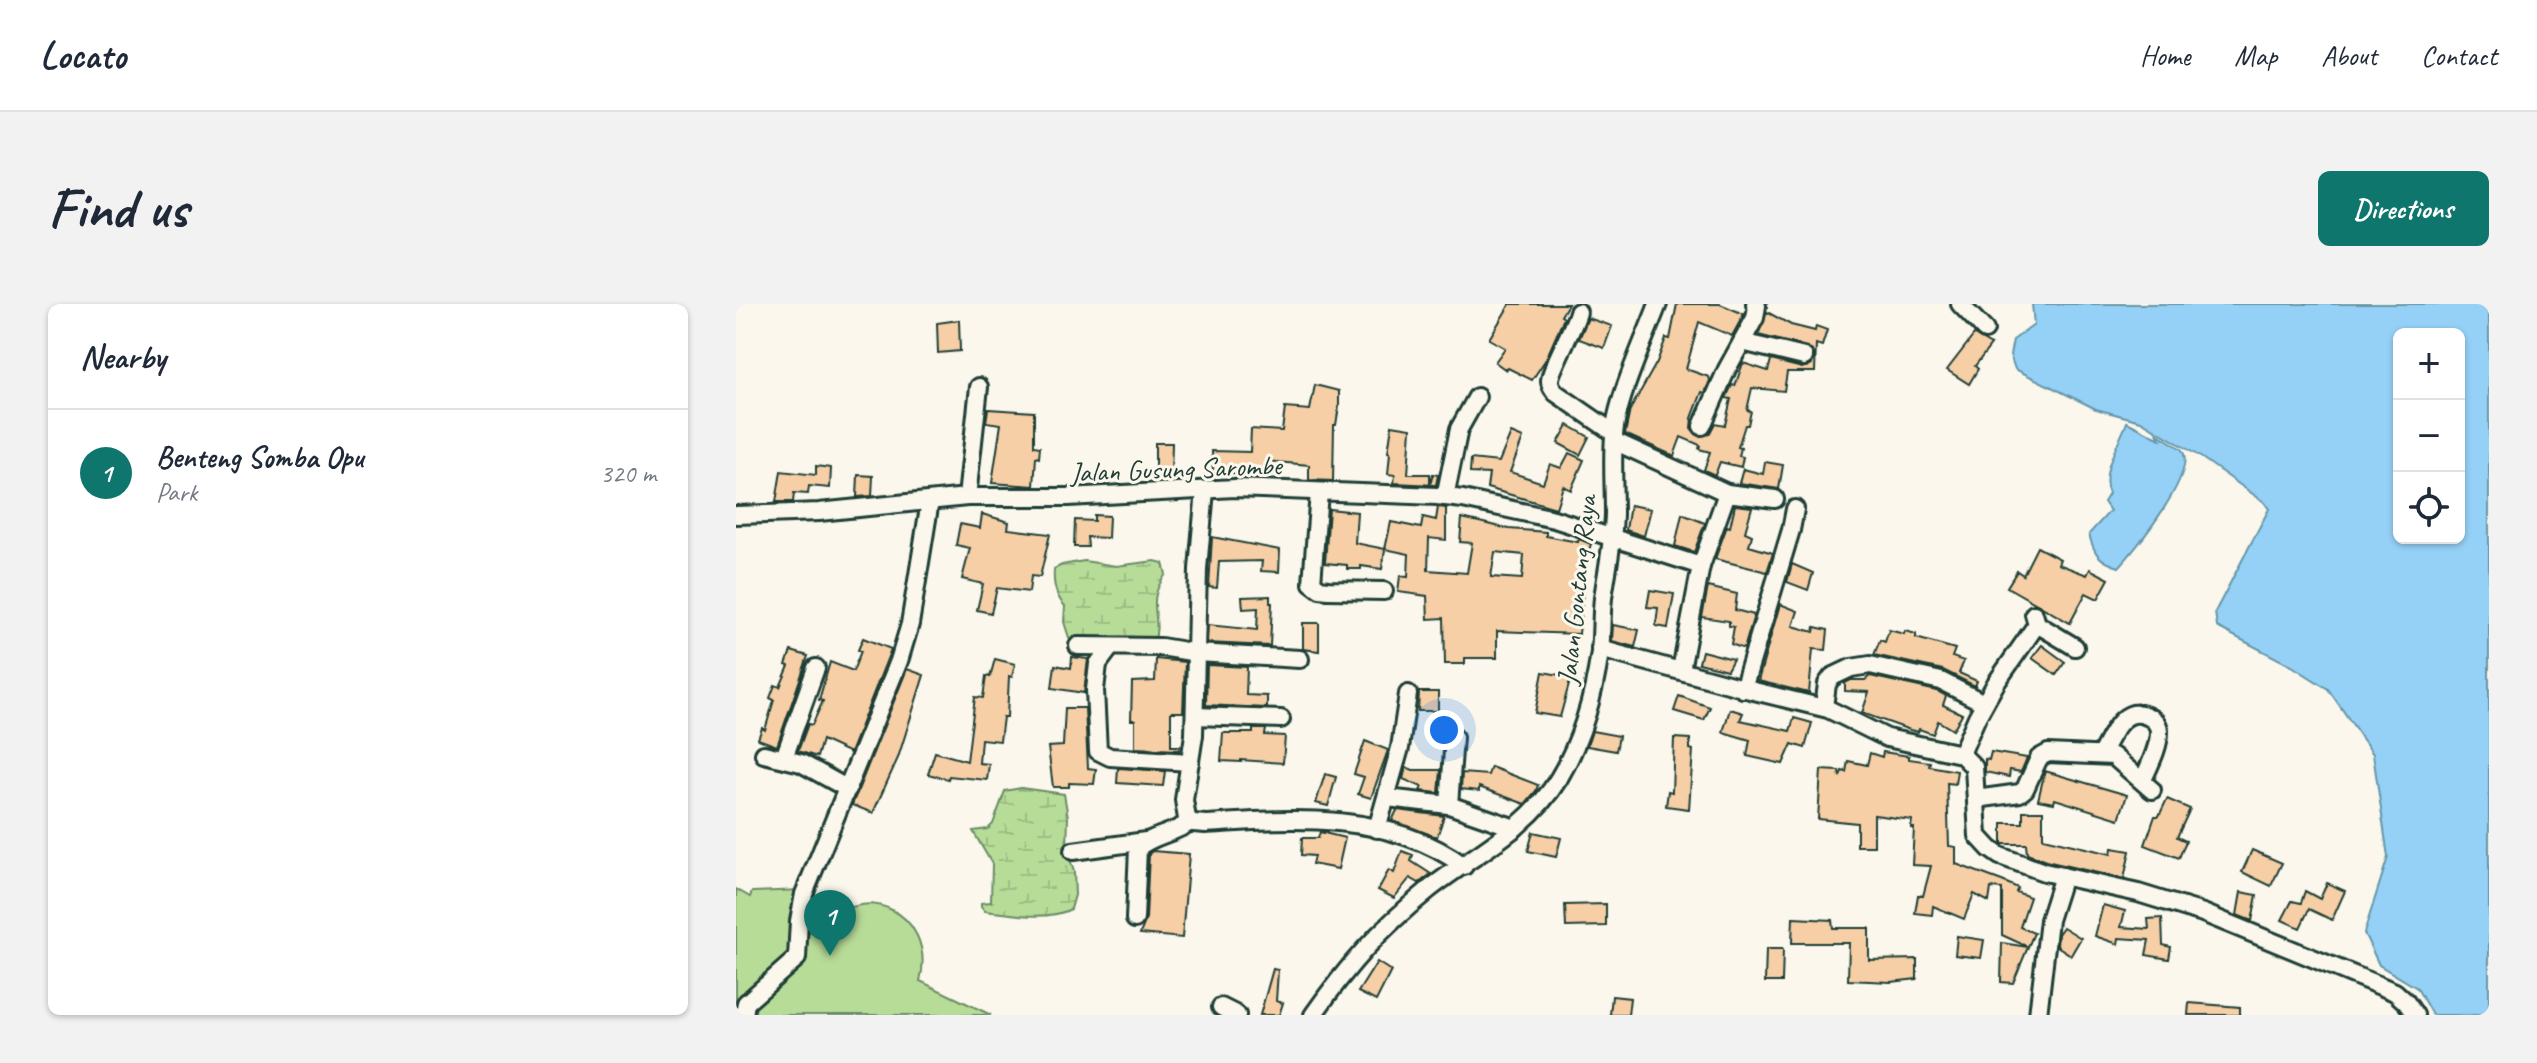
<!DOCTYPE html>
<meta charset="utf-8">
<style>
body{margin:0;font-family:Caveat,sans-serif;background:#f2f2f3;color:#1f2937}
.controls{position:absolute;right:24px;top:24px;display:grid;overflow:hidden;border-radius:12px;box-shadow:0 2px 6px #0004}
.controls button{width:72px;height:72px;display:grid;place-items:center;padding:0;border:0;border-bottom:2px solid #e0e1e3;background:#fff;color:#1f2937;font:40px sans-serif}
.you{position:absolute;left:708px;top:426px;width:28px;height:28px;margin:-20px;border:6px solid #fff;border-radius:50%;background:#1a73e8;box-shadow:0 0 0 12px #1a73e833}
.badge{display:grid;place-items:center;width:52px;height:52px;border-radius:50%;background:#0f766e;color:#fff;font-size:26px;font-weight:700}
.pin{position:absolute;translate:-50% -66px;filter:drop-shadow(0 2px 4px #0008)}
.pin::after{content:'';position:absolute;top:42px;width:28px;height:24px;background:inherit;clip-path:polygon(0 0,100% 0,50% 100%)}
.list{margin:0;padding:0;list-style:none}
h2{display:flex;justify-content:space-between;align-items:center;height:104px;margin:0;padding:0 32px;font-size:34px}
h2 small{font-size:26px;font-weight:400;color:#747a83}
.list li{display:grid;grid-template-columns:52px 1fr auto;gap:24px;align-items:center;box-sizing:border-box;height:128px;padding:0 32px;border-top:2px solid #e0e1e3}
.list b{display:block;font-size:30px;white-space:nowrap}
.list p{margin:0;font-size:26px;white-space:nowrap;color:#747a83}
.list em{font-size:26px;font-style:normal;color:#747a83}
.icon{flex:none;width:44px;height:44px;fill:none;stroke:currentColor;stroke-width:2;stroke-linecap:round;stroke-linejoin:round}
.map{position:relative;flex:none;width:1753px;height:711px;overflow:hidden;border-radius:12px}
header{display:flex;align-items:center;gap:48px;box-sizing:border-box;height:112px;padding:0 40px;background:#fff;border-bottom:2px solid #e0e1e3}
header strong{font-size:38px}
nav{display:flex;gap:44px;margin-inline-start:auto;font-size:28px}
.intro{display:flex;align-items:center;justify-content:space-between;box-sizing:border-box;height:192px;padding:0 48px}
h1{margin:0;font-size:56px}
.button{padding:20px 36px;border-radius:12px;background:#0f766e;color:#fff;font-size:28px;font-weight:700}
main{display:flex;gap:48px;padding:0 48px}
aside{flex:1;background:#fff;border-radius:12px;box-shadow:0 2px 6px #0004}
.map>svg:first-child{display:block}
</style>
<header>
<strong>Locato</strong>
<nav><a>Home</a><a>Map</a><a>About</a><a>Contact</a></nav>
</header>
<div class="intro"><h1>Find us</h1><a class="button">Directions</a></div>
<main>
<aside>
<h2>Nearby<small></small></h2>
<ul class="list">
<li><span class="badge">1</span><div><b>Benteng Somba Opu</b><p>Park</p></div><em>320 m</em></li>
</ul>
</aside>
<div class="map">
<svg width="1753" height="711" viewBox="0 0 1753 711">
<defs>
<pattern id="wetland-marsh" width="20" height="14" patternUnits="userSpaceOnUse" patternTransform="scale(2)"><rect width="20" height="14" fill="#b7dc98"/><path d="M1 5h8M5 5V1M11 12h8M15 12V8" fill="none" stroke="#9dbe84"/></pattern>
</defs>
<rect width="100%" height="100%" fill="#fbf7ec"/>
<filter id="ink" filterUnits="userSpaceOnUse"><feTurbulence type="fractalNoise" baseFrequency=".0125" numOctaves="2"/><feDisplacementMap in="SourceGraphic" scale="16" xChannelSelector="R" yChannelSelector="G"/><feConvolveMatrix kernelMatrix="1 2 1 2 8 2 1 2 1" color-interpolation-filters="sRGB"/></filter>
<g filter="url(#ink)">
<path fill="#b7dc98" stroke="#6b8c66" stroke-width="2" d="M0 585 14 593 16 588 65 586 62 621 81 632C120 570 202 607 184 677L255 711H0Z"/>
<g fill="url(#wetland-marsh)" stroke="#6b8c66" stroke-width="2">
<path d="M348 257 380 262 419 257 427 259 430 270C408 300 427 311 418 339L335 340 328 318 329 302C319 292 317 278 318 265L326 261Z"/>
<path d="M285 484 328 490 332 513 331 545 338 568 339 591 335 605C312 617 275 610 249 607L245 602V599L255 598 256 560 237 527 252 525 257 520 269 487Z"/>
</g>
<g fill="#95d1f6" stroke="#6696a8" stroke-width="2" fill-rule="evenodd">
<path d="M1296 0H1753V711H1696L1681 684 1643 661 1628 629 1652 553 1637 450 1592 385 1556 362 1481 323 1479 308 1533 205 1528 198 1466 154 1405 117 1360 105 1279 65 1274 51 1277 36 1298 21ZM1723 30V234H1663V30Z"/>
<path d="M1391 118 1424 135 1421 129C1427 134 1444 143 1446 146 1462 168 1399 246 1383 263 1363 257 1358 250 1353 230L1374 207 1368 198 1373 190C1363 169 1384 138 1391 118Z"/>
</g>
<g fill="#f7cfa6" stroke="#1f3d34" stroke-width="2" fill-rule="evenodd">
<path d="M774 0H832L825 12 828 14 810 55 796 76 772 64 770 66 759 58 769 44 753 35Z"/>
<path d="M941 0H984L1008 10 996 32 963 18 950 65 973 73 974 76 969 89 966 88 956 114 955 124 962 132 973 130 979 119 989 121 995 95 990 94 996 81 999 82 1007 59 1032 67 1035 56 1066 64 1076 60 1079 51 1071 43 1022 31 1031 8 1055 21 1079 27 1080 22 1091 26 1086 42 1080 40 1079 68H1051L1048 87 1016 84 1011 106 1015 107 1012 121H1009L1002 143 1005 144 1003 152 1007 153 1005 163 984 158 979 171 968 166 974 148 963 145 964 141 945 133 938 152 889 130 894 106 921 58 930 34 934 35Z"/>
<path d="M852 14 876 22 868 44 843 35Z"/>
<path d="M223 16 224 47 202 49 201 19Z"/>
<path d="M1238 31 1255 41 1239 62 1242 65 1233 80 1211 66Z"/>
<path d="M579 81 603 87V102L600 121H598L597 177 573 176V161L530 157V174L505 173V169H477L476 147 514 148 515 125 546 127 549 104 574 106Z"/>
<path d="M252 105 298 108V142L304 143 303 154 300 153 298 182 256 179 265 120 250 118Z"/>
<path d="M656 121 675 124 672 170H694V181L697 170 702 171 700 181 658 179 659 171 652 170 654 149 652 148Z"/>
<path d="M832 121 853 133 844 151 822 139Z"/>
<path d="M775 129 787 134 774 168 807 179 814 160 825 164 833 149 848 156 835 186 827 182 820 204 751 184 753 170 734 169 735 155 763 158Z"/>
<path d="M419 139H436L435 172H419Z"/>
<path d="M1029 158 1047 161 1043 185 1003 179 1007 165 1027 170Z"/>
<path d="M80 162 95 164 94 184 73 182 72 190 58 189 57 198H40L45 167 80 171Z"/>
<path d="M122 171 137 172 136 192 121 193Z"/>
<path d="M894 201 915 205 908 232 890 226Z"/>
<path d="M999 201 1016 203 1009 228 1016 231 1013 242 1037 249 1031 268 979 255 991 222 994 223Z"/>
<path d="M702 203 710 204V236L693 234 692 266 731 269 736 239 724 238 726 214 773 225 810 228V232L842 238 843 235 855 240 847 264 849 265 843 330 761 327V354H729V360H709L708 314 692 315 691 292 662 288 664 272 672 273 673 250 649 245 655 218 685 224 687 213 700 216ZM759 248 788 251 786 275 755 273Z"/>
<path d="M593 205 621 208 619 239 649 245 646 265 625 262V265H611V261L589 259Z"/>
<path d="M246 210 273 218 272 225 314 230 304 273 295 272 293 288 261 284 255 309 241 306 247 280 226 275 234 244 220 241 224 220 244 224Z"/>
<path d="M946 210 969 219 958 248 939 242Z"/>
<path d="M358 211 373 212 372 234 351 233 352 243H338L339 216 358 217Z"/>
<path d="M476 233 544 246 543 268 525 267 526 257 483 258 481 284 473 283Z"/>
<path d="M1301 243 1324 255 1322 260 1351 271 1354 265 1373 275 1362 295 1350 289 1334 319 1271 283 1281 267 1287 271Z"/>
<path d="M1056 260 1077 269 1072 286 1051 278Z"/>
<path d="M972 283 1001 290 999 306 1018 311 1008 345 995 340 998 323 993 322V317L966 313Z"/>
<path d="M914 286 938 290 932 324 920 322 922 304 911 303Z"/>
<path d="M534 292V299H536L534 342 471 339 472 321 521 326 522 304 507 305 506 293Z"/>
<path d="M1044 300 1062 307 1057 322 1078 328 1079 323 1092 326 1090 346 1077 345 1073 389 1022 377Z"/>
<path d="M567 319H583V347L567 345Z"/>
<path d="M877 321 903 326 899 343 876 337Z"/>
<path d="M1153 326 1168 330 1169 327 1180 330V334L1219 345 1216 353 1228 357 1223 369 1241 377 1239 382 1207 366 1138 351 1144 336 1149 338Z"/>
<path d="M127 334 155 345 114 449 86 436 81 453 62 447 72 420 76 421 87 397 83 396 94 358 117 367 125 347 122 346Z"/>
<path d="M1306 341 1329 358 1320 371 1296 354Z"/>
<path d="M55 347 72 352 41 442 22 435 26 424 29 426 38 396 34 394 39 381 44 383 53 362 50 361Z"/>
<path d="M966 347 997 355 991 366 963 359Z"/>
<path d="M336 353 352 355 348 389 316 384 319 361 335 364Z"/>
<path d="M259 355 279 360 276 373 273 372 271 413H267L264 437 245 435 243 459 253 460 251 476 213 472 212 475 192 470 199 448 231 457 239 393 247 394 250 372 254 373Z"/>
<path d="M420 355 449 358 447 408H435V442H444L443 446 399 444V416H395L396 378 419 377Z"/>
<path d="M471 361 511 363 510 391 531 392V404L470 401Z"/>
<path d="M171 365 188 371 162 454 137 509 116 501Z"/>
<path d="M807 368 835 373 824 413 799 409Z"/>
<path d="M1134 372 1201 387 1210 392 1207 401 1226 410 1217 426 1202 417 1197 430 1183 425 1182 428 1174 426 1126 409 1133 388 1109 387V379L1115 376H1129Z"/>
<path d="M683 388H702V407H682Z"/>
<path d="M943 392 974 403 968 416 938 407Z"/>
<path d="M329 404H349L352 464 360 465 358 480 333 479V483H317L312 443 327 442Z"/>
<path d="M994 405 1007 409 1004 416 1054 427 1058 414 1076 419 1069 444 1056 440 1047 460 1011 452 1014 436 987 428Z"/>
<path d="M517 425H530L529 431 549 432 547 459 505 456V458L485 457 487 429H517Z"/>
<path d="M856 427 883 432 880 447 851 442Z"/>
<path d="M938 434 954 435V445L957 446 953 505 930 502 932 487 936 488Z"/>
<path d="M629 437 652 446 635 494 622 490 628 473 618 470Z"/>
<path d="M1147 448 1173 452V455L1194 458 1193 462 1221 467 1219 480 1211 479 1213 542 1220 543V560L1266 577 1282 584 1280 588 1294 593 1284 623 1298 629 1292 643 1266 631V585L1255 584 1253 598 1238 590 1228 615 1197 602 1196 611 1179 609 1182 591 1187 592 1195 562 1176 561 1178 524H1175L1176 516 1138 511V542H1121V519L1082 515 1085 466 1103 467 1104 473 1106 467 1110 468 1112 457 1131 461 1134 449 1146 453Z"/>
<path d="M1255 448 1291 454 1285 468 1274 466 1273 473 1249 468V455L1253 456Z"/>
<path d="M670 463 677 466H705L703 489 684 487 686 483 667 475Z"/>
<path d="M755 463 802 481 800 487 789 500 743 483V487L725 485 726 469 752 471Z"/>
<path d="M382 464 429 467 427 482 381 479Z"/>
<path d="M1309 467 1391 491 1383 515 1319 495 1318 499 1302 496Z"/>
<path d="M589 470 600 473 592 502 580 499Z"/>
<path d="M1431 495 1454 505 1441 533 1450 537 1443 554 1409 541 1419 512H1423Z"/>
<path d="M661 506 708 512 701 533 656 517Z"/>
<path d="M1287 507H1307V534L1375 550 1376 544 1394 547 1388 575 1310 557 1291 550 1290 540H1266V519H1287Z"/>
<path d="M584 528 609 534 602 565 576 560 578 552 565 551 566 534H582Z"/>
<path d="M797 528 825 534 820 553 792 547Z"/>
<path d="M1516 546 1546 559 1535 582 1506 568Z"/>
<path d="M416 547 453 550 446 634 404 630 410 615 413 550Z"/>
<path d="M666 547 677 551 675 557 695 570 683 579 674 574 658 594 642 586 653 566 658 569Z"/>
<path d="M1591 579 1609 587 1596 616 1573 605 1564 624 1546 616 1556 597 1565 599 1569 587 1584 595Z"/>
<path d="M1505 588 1521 591 1516 617 1501 611Z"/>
<path d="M870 600V622L830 623 829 601Z"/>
<path d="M1367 601 1389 607 1385 623 1413 625 1412 615 1426 614 1427 641 1435 643 1433 655 1410 651 1413 636 1383 634 1382 640 1359 632Z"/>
<path d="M1057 614 1096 616 1097 624H1133V656L1181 655V675L1155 678 1112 676 1113 639H1056Z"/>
<path d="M1327 623 1345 634 1335 651 1321 642 1322 630Z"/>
<path d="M1221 632 1248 636 1245 654 1219 651Z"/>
<path d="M1266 639 1292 643 1277 679 1265 678Z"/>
<path d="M1030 645H1047L1046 678H1029Z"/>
<path d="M641 658 655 667 640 697 622 688Z"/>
<path d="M537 665 542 666 540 697 547 699 543 711H524Z"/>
<path d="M876 692 894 694 892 711H874Z"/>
<path d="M1453 699 1504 703V711H1452Z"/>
</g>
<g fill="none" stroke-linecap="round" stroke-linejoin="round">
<defs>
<g id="minor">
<path d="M1224 0 1249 26"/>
<path d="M842 8C838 24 813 68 814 77 814 82 817 85 820 89L878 129"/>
<path d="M1006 38 1068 53"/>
<path d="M966 122 991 65 1019 14 1021 2 1019 0"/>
<path d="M878 137 991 189 965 262 945 366"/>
<path d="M469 186 462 265 458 431 448 496 451 515 457 519 470 520C557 514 653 507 728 562"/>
<path d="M583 188 576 279 584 285 592 286 648 287"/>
<path d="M991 189 1039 195"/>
<path d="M231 193 243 83"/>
<path d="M709 193 723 125 741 93"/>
<path d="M0 211 83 208 231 193H332L499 184 701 192 727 195 818 215 965 262"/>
<path d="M1301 320 1339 343"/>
<path d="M342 342 425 343 461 349 564 355"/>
<path d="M374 344 362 360 359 386 362 447 374 453 454 458"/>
<path d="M864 345 1014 386 1092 405 1151 434 1225 450 1238 463 1242 532 1254 545 1264 552 1308 568 1402 589 1467 609 1659 688 1670 698 1679 711"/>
<path d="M1007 385 1055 226 1059 205"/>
<path d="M1088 403 1091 380 1096 373 1115 364 1134 361 1205 377 1248 399"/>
<path d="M459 412 545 415"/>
<path d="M28 450 65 459 112 485"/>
<path d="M1225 450 1241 413 1260 379 1301 320 1298 310"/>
<path d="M1365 450C1375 432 1387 399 1413 413 1419 416 1423 421 1423 428 1423 444 1413 462 1407 476"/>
<path d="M48 454 80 364"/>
<path d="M651 494 713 501 779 524"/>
<path d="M1240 495 1284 489 1289 485 1303 454 1312 449 1377 452 1416 486"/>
<path d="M713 501 718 433"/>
<path d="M641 525 664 444 672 390"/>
<path d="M337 547 410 537"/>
<path d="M399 615 402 544C416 531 438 530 454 518"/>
<path d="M485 703 501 711"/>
<path d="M8 711 10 699 61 654 63 617 68 590 163 357 174 320 194 197"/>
<path d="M577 711C613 660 642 627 691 587 736 551 792 526 823 474 845 437 858 391 864 348 866 330 865 312 867 294 871 266 877 239 878 210 878 184 876 157 878 132 880 96 909 35 922 0"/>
<path d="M1302 711 1313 616 1327 572"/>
</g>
</defs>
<use href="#minor" stroke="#1f3d34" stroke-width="22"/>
<use href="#minor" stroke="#fbf7ec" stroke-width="16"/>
</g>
</g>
<g text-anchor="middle" stroke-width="6" stroke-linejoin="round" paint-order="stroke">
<g font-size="28" fill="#1f3d34" stroke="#fbf7ec">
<text transform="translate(440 164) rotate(-2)" y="10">Jalan Gusung Sarombe</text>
<text transform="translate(840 286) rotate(-84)" y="10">Jalan Gontang Raya</text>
</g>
</g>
</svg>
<div class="controls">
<button>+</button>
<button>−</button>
<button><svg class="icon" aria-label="locate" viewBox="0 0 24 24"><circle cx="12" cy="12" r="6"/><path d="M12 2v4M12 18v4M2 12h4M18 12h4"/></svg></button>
</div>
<div class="you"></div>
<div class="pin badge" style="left:94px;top:652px">1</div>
</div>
</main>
